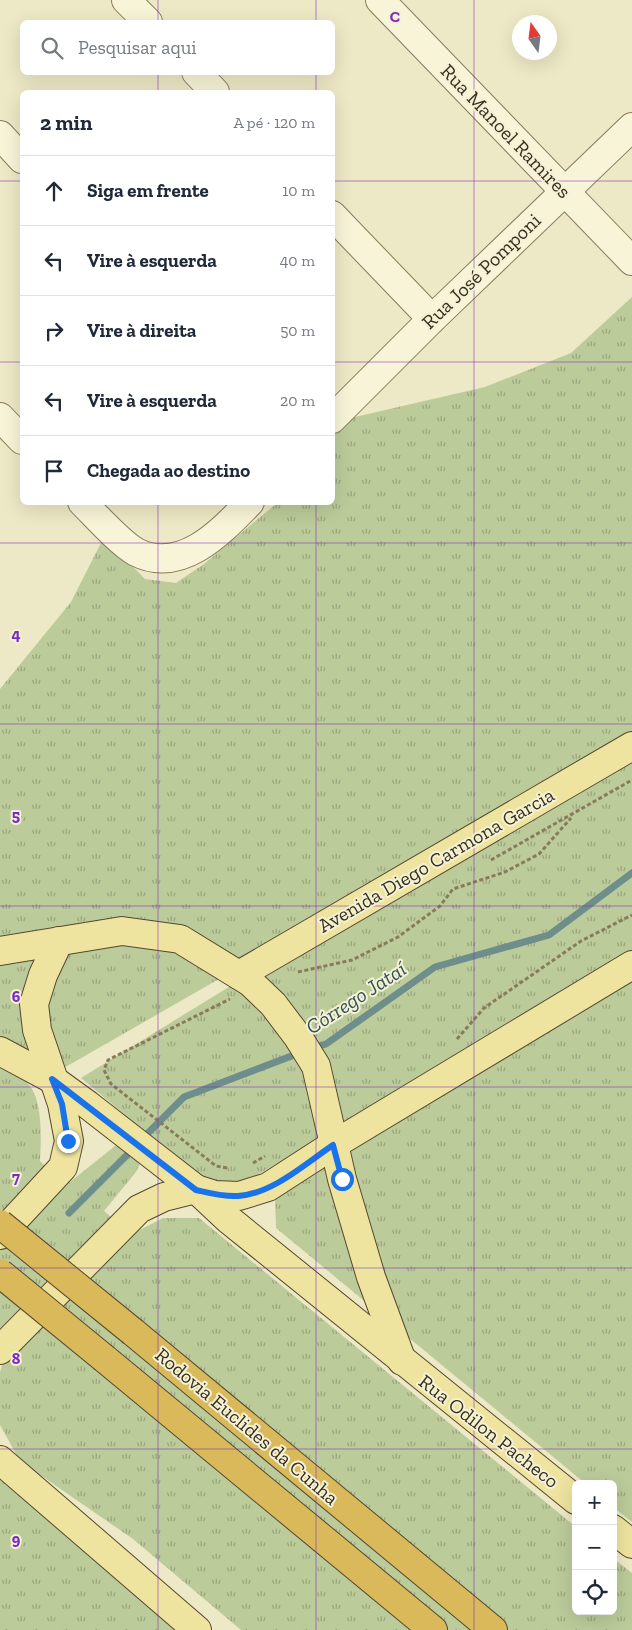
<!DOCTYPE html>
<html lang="pt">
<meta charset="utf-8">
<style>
body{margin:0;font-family:"Zilla Slab",serif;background:#f2f2f3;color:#1f2937}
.controls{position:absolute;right:15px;bottom:15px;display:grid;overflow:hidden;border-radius:8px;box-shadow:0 5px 20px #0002}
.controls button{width:45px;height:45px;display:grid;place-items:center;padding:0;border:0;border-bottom:1px solid #e0e1e3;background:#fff;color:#1f2937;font:25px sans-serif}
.compass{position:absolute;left:512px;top:15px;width:45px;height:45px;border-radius:50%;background:#fff;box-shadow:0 5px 20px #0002;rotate:346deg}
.stop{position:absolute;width:15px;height:15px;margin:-11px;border:4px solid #1a73e8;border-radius:50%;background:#fff}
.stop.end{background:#1a73e8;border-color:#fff;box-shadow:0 1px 5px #0008}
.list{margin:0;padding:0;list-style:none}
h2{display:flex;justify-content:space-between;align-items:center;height:65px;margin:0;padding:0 20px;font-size:21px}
h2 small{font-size:16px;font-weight:400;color:#747a83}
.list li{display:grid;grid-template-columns:32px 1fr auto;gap:15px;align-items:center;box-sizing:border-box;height:70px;padding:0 20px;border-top:1px solid #e0e1e3}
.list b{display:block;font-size:19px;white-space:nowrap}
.list em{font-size:16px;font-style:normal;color:#747a83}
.icon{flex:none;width:28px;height:28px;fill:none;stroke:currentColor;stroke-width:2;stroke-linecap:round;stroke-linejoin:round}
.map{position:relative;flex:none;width:632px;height:1630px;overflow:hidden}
.search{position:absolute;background:#fff;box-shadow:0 5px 20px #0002;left:20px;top:20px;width:315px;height:55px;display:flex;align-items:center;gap:12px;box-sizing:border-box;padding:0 18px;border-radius:8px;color:#747a83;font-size:19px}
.panel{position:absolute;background:#fff;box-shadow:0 5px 20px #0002;left:20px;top:90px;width:315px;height:415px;border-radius:8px}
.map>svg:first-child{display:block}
</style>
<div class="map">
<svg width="632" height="1630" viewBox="0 0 632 1630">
<defs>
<pattern id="grass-tufts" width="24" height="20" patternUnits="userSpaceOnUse" patternTransform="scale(1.25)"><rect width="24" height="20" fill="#bccb9a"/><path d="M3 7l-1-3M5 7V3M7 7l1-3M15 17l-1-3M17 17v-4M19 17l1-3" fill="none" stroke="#9aa57d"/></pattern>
</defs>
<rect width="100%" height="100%" fill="#ede8c5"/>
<g fill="url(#grass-tufts)">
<path d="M632 297V957L230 1191 164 1155 130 1119 81 1078 396 884 390 881 62 1069 0 1037V689L71 602 104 537 145 579 176 583 204 564 277 503 332 502 333 434 342 420 485 387 571 353Z"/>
<path d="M632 979V1522L613 1507V1484H586L276 1228 275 1197Z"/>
<path d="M0 1067C8 1071 17 1074 24 1080 44 1094 41 1139 40 1161L65 1186 120 1142 141 1162 136 1172 104 1211 132 1234 163 1218H199L576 1527V1611H613V1558L632 1573V1630H241L133 1539 20 1461 0 1425V1372L4 1359 0 1354Z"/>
<path d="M0 1460 197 1630H0Z"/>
</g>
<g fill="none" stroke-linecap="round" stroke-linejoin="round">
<g stroke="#6e8e8c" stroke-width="7">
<path d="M312 1048 326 1044 435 967 549 935 632 873"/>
<path d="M141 1140 184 1097 302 1052"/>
<path d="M69 1213 134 1148"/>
</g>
<defs>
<g id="minor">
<path d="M126 0 148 22"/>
<path d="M380 0 632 261"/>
<path d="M196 72 215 92"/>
<path d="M0 135 22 159"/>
<path d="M332 215 432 319"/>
<path d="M0 417 22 440"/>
<path d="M332 419 432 319 632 127"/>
<path d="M82 502C96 516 120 543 136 552 181 575 221 532 250 502"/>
</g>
<g id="major">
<path d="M0 951 122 931 180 939 250 982 273 1004 298 1037 316 1066 342 1179 371 1277 402 1361"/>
<path d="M239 975 632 746"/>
<path d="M0 1051 52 1079 88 1105 196 1189 228 1219 576 1500"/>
<path d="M0 1235 63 1167 69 1141 62 1104 37 1030 34 1004 43 975 59 941"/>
<path d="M0 1350 139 1209 164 1197 196 1189 215 1195 239 1196 268 1187 333 1145 632 965"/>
<path d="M0 1460 197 1630"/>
<path d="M613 1529 632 1544"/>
</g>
<g id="highway">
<path d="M133 1332 493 1630"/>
<path d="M105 1359 433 1630"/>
</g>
</defs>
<use href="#minor" stroke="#877b5c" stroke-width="30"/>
<use href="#major" stroke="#554830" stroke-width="30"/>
<use href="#highway" stroke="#554830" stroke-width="30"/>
<g stroke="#877b5c" stroke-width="3" stroke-dasharray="4 2.5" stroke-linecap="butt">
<path d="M491 860 632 780"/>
<path d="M298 972 352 960 398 937 440 906 453 889 505 872 539 854 571 818"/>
<path d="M457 1039 484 1008 581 941 632 915"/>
<path d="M253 1163 265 1156"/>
<path d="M227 1168 216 1166 111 1084 104 1070 108 1060 230 999"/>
</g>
<use href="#minor" stroke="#f8f4d8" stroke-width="28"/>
<use href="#major" stroke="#eee49f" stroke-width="28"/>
<use href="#highway" stroke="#d9b95a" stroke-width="28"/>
<defs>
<g id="highway-bridge">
<path d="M0 1224 133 1332"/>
<path d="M0 1273 105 1359"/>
</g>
</defs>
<use href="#highway-bridge" stroke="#554830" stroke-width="30" stroke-linecap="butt"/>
<use href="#highway-bridge" stroke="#d9b95a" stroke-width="28"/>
</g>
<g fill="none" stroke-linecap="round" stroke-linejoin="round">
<path stroke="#1a73e8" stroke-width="6" d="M68 1141 62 1104 52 1079 196 1190C209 1193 223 1197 238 1196 272 1194 305 1164 333 1145L342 1179"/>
</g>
<path fill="none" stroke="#7b2cbf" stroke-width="1" stroke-opacity="0.55" d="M158 0V22M316 0V22M474 0V1630M158 72V92M316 72V92M0 181H22M332 181H632M0 362H22M332 362H632M158 502V1630M316 502V1630M0 543H632M0 724H632M0 906H632M0 1087H632M0 1268H632M0 1449H632"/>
<g text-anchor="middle" stroke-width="4" stroke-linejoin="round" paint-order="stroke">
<g font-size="20" fill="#38301f" stroke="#f4f1d5">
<text transform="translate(506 131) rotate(46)" y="7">Rua Manoel Ramires</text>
<text transform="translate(481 271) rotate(-44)" y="7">Rua José Pomponi</text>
<text transform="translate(436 860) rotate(-30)" y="7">Avenida Diego Carmona Garcia</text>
<text transform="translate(247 1426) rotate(40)" y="7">Rodovia Euclides da Cunha</text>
<text transform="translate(489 1431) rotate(38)" y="7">Rua Odilon Pacheco</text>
</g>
<g font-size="21" font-style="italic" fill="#2f5257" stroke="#f4f1d5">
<text transform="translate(356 998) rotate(-33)" y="7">Córrego Jataí</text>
</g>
</g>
<g font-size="16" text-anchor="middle" font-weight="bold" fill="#7b2cbf" stroke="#f4f1d5" stroke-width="4" stroke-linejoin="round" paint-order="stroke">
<text x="395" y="22">C</text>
<text x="16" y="640">4</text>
<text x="16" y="821">5</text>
<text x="16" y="1002">6</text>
<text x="16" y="1183">7</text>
<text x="16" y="1364">8</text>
<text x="16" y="1545">9</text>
</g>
</svg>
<div class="controls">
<button>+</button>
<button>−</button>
<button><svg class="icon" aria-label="locate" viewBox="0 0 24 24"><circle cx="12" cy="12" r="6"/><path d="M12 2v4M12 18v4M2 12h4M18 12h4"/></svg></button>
</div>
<svg class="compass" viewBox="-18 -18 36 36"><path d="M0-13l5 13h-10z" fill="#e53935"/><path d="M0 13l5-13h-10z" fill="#747a83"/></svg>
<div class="stop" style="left:342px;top:1179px"></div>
<div class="stop end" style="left:68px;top:1141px"></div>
<div class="search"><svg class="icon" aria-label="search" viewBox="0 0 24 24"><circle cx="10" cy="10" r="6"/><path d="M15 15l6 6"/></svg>Pesquisar aqui</div>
<section class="panel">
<h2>2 min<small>A pé · 120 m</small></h2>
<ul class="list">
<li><svg class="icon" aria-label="ahead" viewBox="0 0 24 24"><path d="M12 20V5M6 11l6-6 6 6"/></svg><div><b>Siga em frente</b></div><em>10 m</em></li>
<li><svg class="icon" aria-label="left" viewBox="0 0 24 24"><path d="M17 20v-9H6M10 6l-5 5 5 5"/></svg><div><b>Vire à esquerda</b></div><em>40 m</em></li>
<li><svg class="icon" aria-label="right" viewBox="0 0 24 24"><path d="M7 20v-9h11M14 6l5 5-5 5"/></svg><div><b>Vire à direita</b></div><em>50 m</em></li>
<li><svg class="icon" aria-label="left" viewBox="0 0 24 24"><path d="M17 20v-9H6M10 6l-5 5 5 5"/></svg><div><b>Vire à esquerda</b></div><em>20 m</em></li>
<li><svg class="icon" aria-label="arrive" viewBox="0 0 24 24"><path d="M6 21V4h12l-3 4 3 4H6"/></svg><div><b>Chegada ao destino</b></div></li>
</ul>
</section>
</div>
